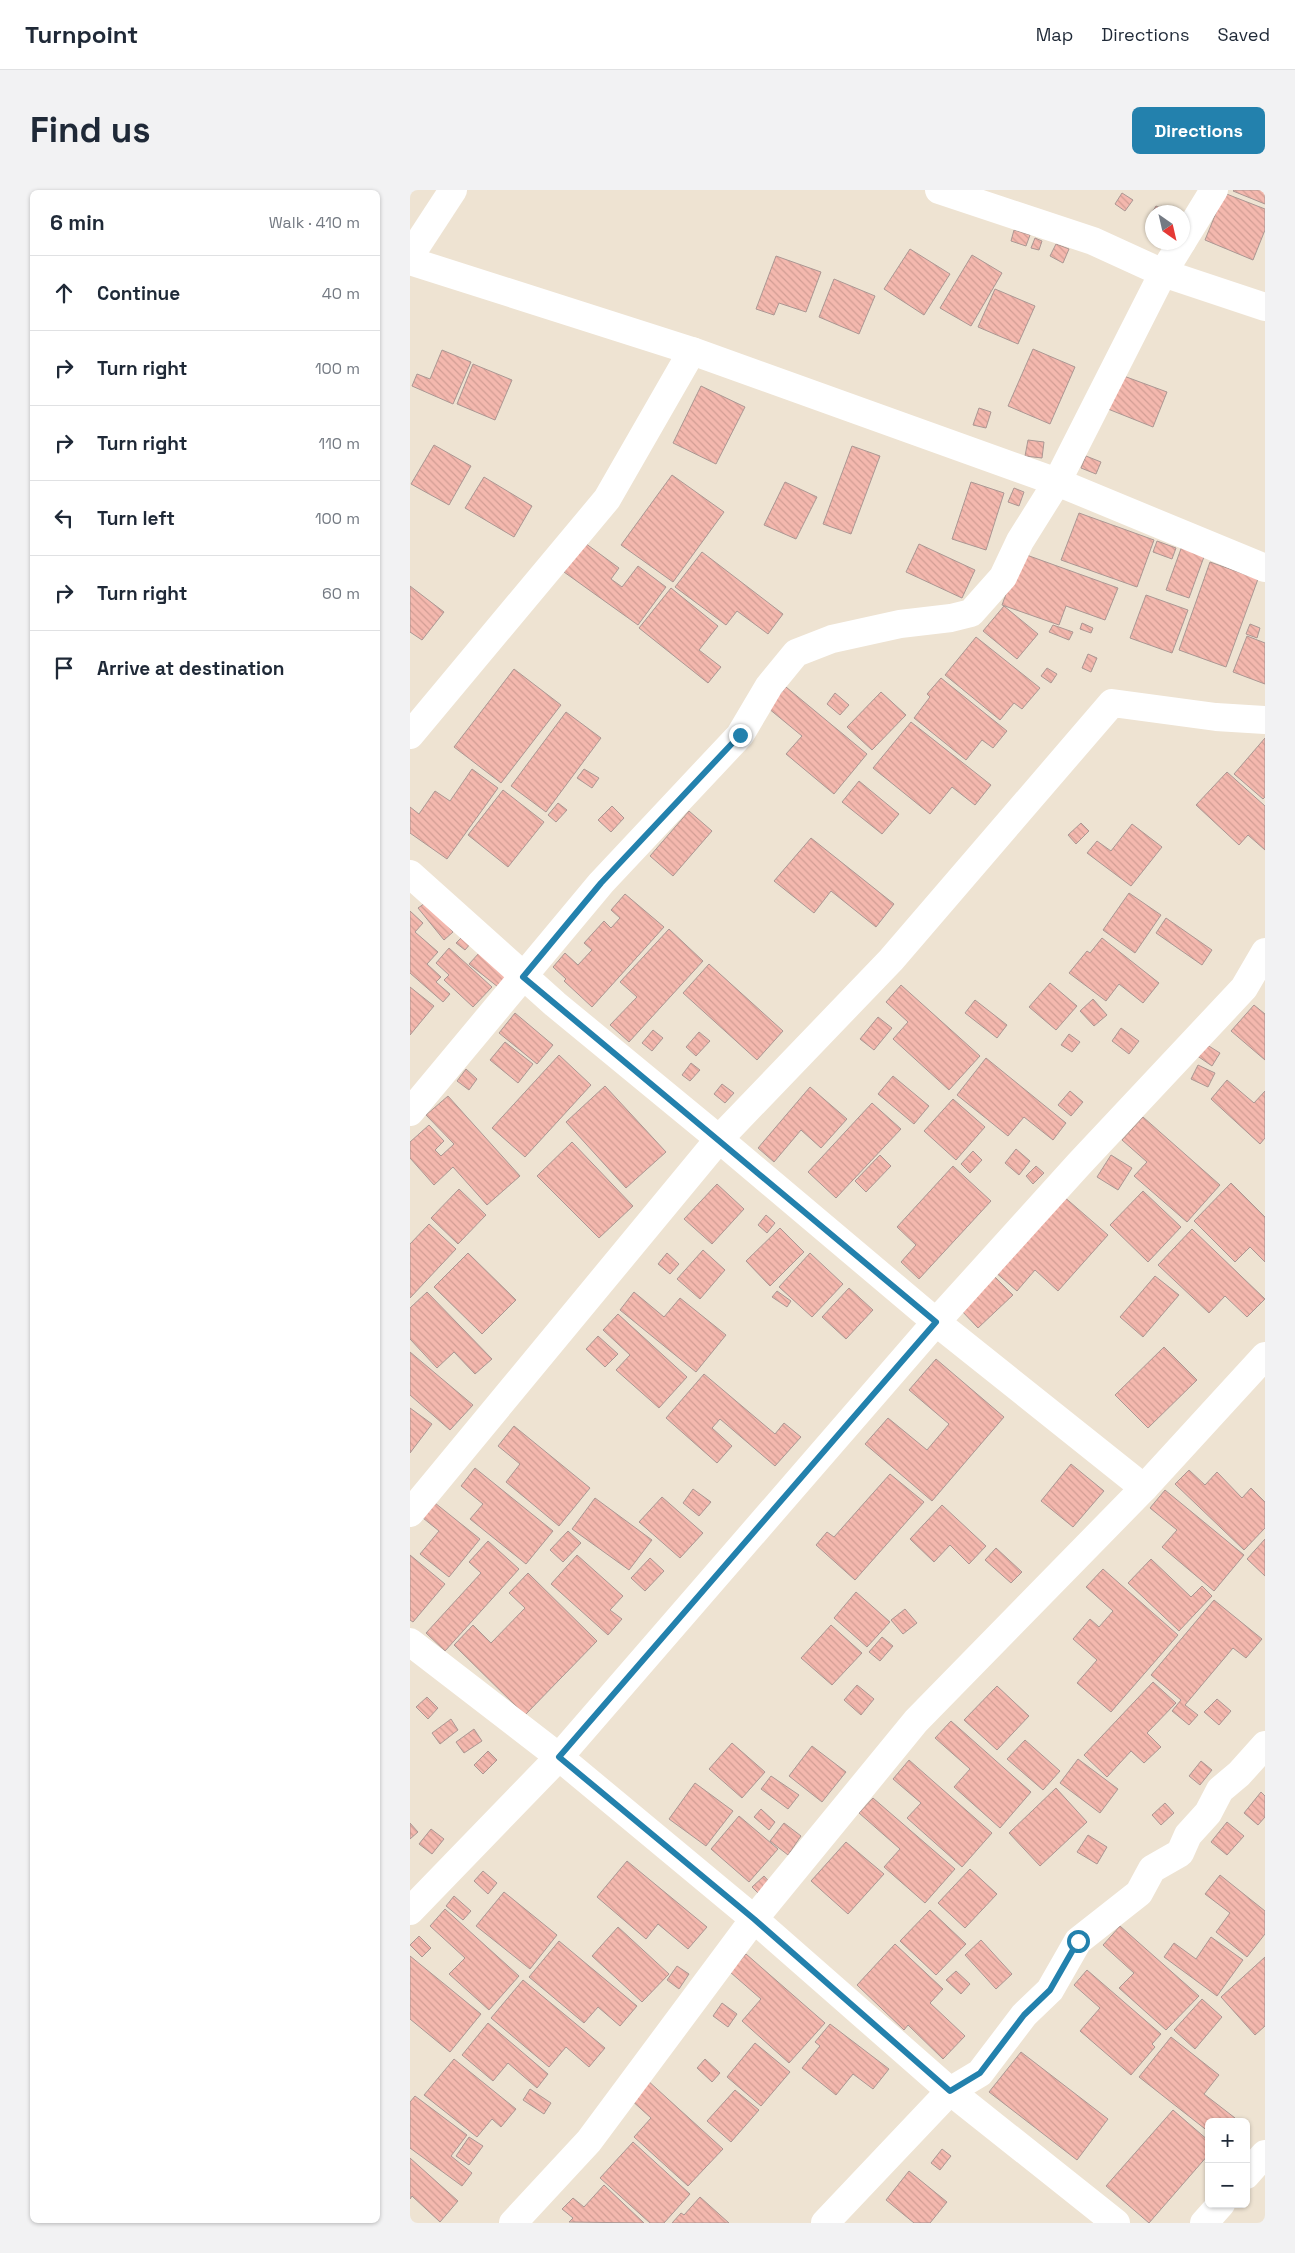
<!DOCTYPE html>
<meta charset="utf-8">
<style>
body{margin:0;font-family:"Space Grotesk",sans-serif;background:#f2f2f3;color:#1f2937}
.controls{position:absolute;right:15px;bottom:15px;display:grid;overflow:hidden;border-radius:8px;box-shadow:0 1px 4px #0004}
.controls button{width:45px;height:45px;display:grid;place-items:center;padding:0;border:0;border-bottom:1px solid #e0e1e3;background:#fff;color:#1f2937;font:25px sans-serif}
.compass{position:absolute;left:735px;top:15px;width:45px;height:45px;border-radius:50%;background:#fff;box-shadow:0 1px 4px #0004;rotate:146deg}
.stop{position:absolute;width:15px;height:15px;margin:-11px;border:4px solid #2381ad;border-radius:50%;background:#fff}
.stop.end{background:#2381ad;border-color:#fff;box-shadow:0 1px 5px #0008}
.list{margin:0;padding:0;list-style:none}
h2{display:flex;justify-content:space-between;align-items:center;height:65px;margin:0;padding:0 20px;font-size:21px}
h2 small{font-size:16px;font-weight:400;color:#747a83}
.list li{display:grid;grid-template-columns:32px 1fr auto;gap:15px;align-items:center;box-sizing:border-box;height:75px;padding:0 20px;border-top:1px solid #e0e1e3}
.list b{display:block;font-size:19px;white-space:nowrap}
.list em{font-size:16px;font-style:normal;color:#747a83}
.icon{flex:none;width:28px;height:28px;fill:none;stroke:currentColor;stroke-width:2;stroke-linecap:round;stroke-linejoin:round}
.map{position:relative;flex:none;width:855px;height:2033px;overflow:hidden;border-radius:8px}
header{display:flex;align-items:center;gap:30px;box-sizing:border-box;height:70px;padding:0 25px;background:#fff;border-bottom:1px solid #e0e1e3}
header strong{font-size:24px}
nav{display:flex;gap:28px;margin-inline-start:auto;font-size:18px}
.intro{display:flex;align-items:center;justify-content:space-between;box-sizing:border-box;height:120px;padding:0 30px}
h1{margin:0;font-size:35px}
.button{padding:12px 22px;border-radius:8px;background:#2381ad;color:#fff;font-size:18px;font-weight:700}
main{display:flex;gap:30px;padding:0 30px}
aside{flex:1;background:#fff;border-radius:8px;box-shadow:0 1px 4px #0004}
.map>svg:first-child{display:block}
</style>
<header>
<strong>Turnpoint</strong>
<nav><a>Map</a><a>Directions</a><a>Saved</a></nav>
</header>
<div class="intro"><h1>Find us</h1><a class="button">Directions</a></div>
<main>
<aside>
<h2>6 min<small>Walk · 410 m</small></h2>
<ul class="list">
<li><svg class="icon" aria-label="ahead" viewBox="0 0 24 24"><path d="M12 20V5M6 11l6-6 6 6"/></svg><div><b>Continue</b></div><em>40 m</em></li>
<li><svg class="icon" aria-label="right" viewBox="0 0 24 24"><path d="M7 20v-9h11M14 6l5 5-5 5"/></svg><div><b>Turn right</b></div><em>100 m</em></li>
<li><svg class="icon" aria-label="right" viewBox="0 0 24 24"><path d="M7 20v-9h11M14 6l5 5-5 5"/></svg><div><b>Turn right</b></div><em>110 m</em></li>
<li><svg class="icon" aria-label="left" viewBox="0 0 24 24"><path d="M17 20v-9H6M10 6l-5 5 5 5"/></svg><div><b>Turn left</b></div><em>100 m</em></li>
<li><svg class="icon" aria-label="right" viewBox="0 0 24 24"><path d="M7 20v-9h11M14 6l5 5-5 5"/></svg><div><b>Turn right</b></div><em>60 m</em></li>
<li><svg class="icon" aria-label="arrive" viewBox="0 0 24 24"><path d="M6 21V4h12l-3 4 3 4H6"/></svg><div><b>Arrive at destination</b></div></li>
</ul>
</aside>
<div class="map">
<svg width="855" height="2033" viewBox="0 0 855 2033">
<defs>
<pattern id="building-back-hatch" width="6" height="6" patternUnits="userSpaceOnUse" patternTransform="scale(1.25)"><rect width="6" height="6" fill="#f4b8ae"/><path d="M-1 5l2 2M0 0l6 6M5-1l2 2" fill="none" stroke="#d19d94"/></pattern>
</defs>
<rect width="100%" height="100%" fill="#eee3d2"/>
<g fill="url(#building-back-hatch)" stroke="#ab9793">
<path d="M824 0H855V14L823 1Z"/>
<path d="M712 3 723 10 715 21 705 14Z"/>
<path d="M814 3 855 19V40L843 70 795 50Z"/>
<path d="M746 16 759 22H742V28L740 26Z"/>
<path d="M604 40 620 45 616 56 601 51Z"/>
<path d="M625 48 632 51 629 60 621 58Z"/>
<path d="M646 54 659 59 653 73 640 66Z"/>
<path d="M500 59 540 84 514 125 474 99Z"/>
<path d="M562 65 592 83 561 136 530 118Z"/>
<path d="M366 66 411 82 396 122 369 113 364 125 346 119Z"/>
<path d="M424 89 465 106 449 144 409 127Z"/>
<path d="M585 99 625 116 608 154 568 137Z"/>
<path d="M623 159 665 177 640 234 598 216Z"/>
<path d="M32 160 61 172 43 214 2 196 7 184 20 189Z"/>
<path d="M63 174 102 190 85 230 47 214Z"/>
<path d="M711 185 757 202 743 237 698 219Z"/>
<path d="M291 196 335 217 306 274 263 253Z"/>
<path d="M569 218 581 222 576 238 563 235Z"/>
<path d="M618 250 634 252 632 268 615 266Z"/>
<path d="M24 255 61 276 39 315 1 294Z"/>
<path d="M442 256 470 266 441 344 413 334Z"/>
<path d="M676 266 691 272 686 284 671 278Z"/>
<path d="M262 285 314 322 263 392 211 355Z"/>
<path d="M74 287 122 316 104 347 55 318Z"/>
<path d="M375 292 407 307 386 349 354 335Z"/>
<path d="M561 292 594 303 576 360 542 349Z"/>
<path d="M604 298 614 302 609 316 598 312Z"/>
<path d="M669 323 744 350 727 397 651 370Z"/>
<path d="M747 351 766 358 762 369 743 362Z"/>
<path d="M175 353 209 378 201 389 212 397 228 376 256 397 228 435 154 382Z"/>
<path d="M509 354 565 380 552 408 496 382Z"/>
<path d="M772 356 795 364 779 408 756 400Z"/>
<path d="M292 362 373 424 358 444 327 421 316 435 265 397Z"/>
<path d="M611 363 708 398 695 430 656 416 649 435 592 415Z"/>
<path d="M800 372 848 389 816 477 769 460Z"/>
<path d="M0 396 34 422 12 450 0 442Z"/>
<path d="M261 398 308 436 289 460 311 477 298 493 229 438Z"/>
<path d="M736 405 778 420 762 463 720 448Z"/>
<path d="M594 416 628 444 607 469 573 441Z"/>
<path d="M672 433 683 438 681 443 670 439Z"/>
<path d="M840 434 850 438 847 448 836 444Z"/>
<path d="M643 435 663 442 659 450 639 442Z"/>
<path d="M837 446 855 453V494L823 482Z"/>
<path d="M566 447 630 498 612 519 604 513 590 530 535 485Z"/>
<path d="M678 464 687 468 681 482 672 478Z"/>
<path d="M637 478 647 484 641 493 631 486Z"/>
<path d="M104 479 151 515 91 593 44 557Z"/>
<path d="M531 488 597 541 583 558 572 550 556 570 504 528 520 507 517 504Z"/>
<path d="M376 497 457 564 424 604 376 564 392 546 358 518Z"/>
<path d="M471 502 496 525 462 560 437 537Z"/>
<path d="M425 503 439 515 430 525 417 514Z"/>
<path d="M156 522 191 548 136 622 101 596Z"/>
<path d="M501 532 581 595 565 615 542 597 520 624 463 578Z"/>
<path d="M855 548V607L853 609 824 584Z"/>
<path d="M62 579 88 598 37 669 0 643V617L9 624 25 601 40 611Z"/>
<path d="M174 579 189 588 182 598 167 588Z"/>
<path d="M817 582 855 616V660L838 645 829 655 786 615Z"/>
<path d="M449 591 489 624 472 644 432 612Z"/>
<path d="M93 600 134 632 98 677 58 645Z"/>
<path d="M148 613 157 620 146 632 138 625Z"/>
<path d="M202 616 214 628 201 642 188 630Z"/>
<path d="M279 621 302 641 263 686 240 666Z"/>
<path d="M671 633 679 641 666 654 658 645Z"/>
<path d="M722 634 752 657 721 696 677 663 687 651 701 661Z"/>
<path d="M401 648 484 714 466 737 421 701 404 723 364 691Z"/>
<path d="M719 703 751 725 725 763 693 740Z"/>
<path d="M215 704 254 737 182 817 154 791 156 789 143 777 155 763 168 775 182 760 174 753 194 731 201 738 210 728 201 720Z"/>
<path d="M18 711 43 742 34 750 8 718Z"/>
<path d="M0 721 13 733 5 742 28 762 17 774 31 787 26 792 40 804 33 812 0 783Z"/>
<path d="M756 728 802 760 792 775 746 743Z"/>
<path d="M259 739 293 771 219 852 200 835 227 807 210 792Z"/>
<path d="M53 746 61 753 55 760 46 753Z"/>
<path d="M692 748 749 793 733 813 709 794 696 811 659 783 677 761 680 763Z"/>
<path d="M39 758 82 797 63 817 34 790 39 785 26 773Z"/>
<path d="M70 762 98 785 88 797 59 774Z"/>
<path d="M299 774 373 841 347 870 273 803Z"/>
<path d="M640 793 667 816 646 840 619 817Z"/>
<path d="M491 795 570 866 539 900 483 849 498 832 476 812Z"/>
<path d="M0 797 24 816 0 845Z"/>
<path d="M683 809 697 825 684 836 670 821Z"/>
<path d="M565 810 597 835 587 848 555 823Z"/>
<path d="M844 815 855 824V870L821 841Z"/>
<path d="M105 823 143 855 127 874 89 843Z"/>
<path d="M468 827 482 838 464 860 450 849Z"/>
<path d="M711 838 729 851 719 864 702 851Z"/>
<path d="M243 840 253 848 242 861 232 853Z"/>
<path d="M289 842 300 851 286 866 276 857Z"/>
<path d="M659 844 670 852 662 862 651 855Z"/>
<path d="M95 852 123 874 108 893 80 870Z"/>
<path d="M794 853 810 863 802 876 786 865Z"/>
<path d="M149 865 181 895 115 967 82 938Z"/>
<path d="M576 868 656 933 643 950 614 927 598 946 547 905Z"/>
<path d="M281 873 290 880 280 891 272 885Z"/>
<path d="M788 875 805 883 798 897 781 889Z"/>
<path d="M56 879 67 889 59 900 47 891Z"/>
<path d="M483 886 519 916 504 934 468 904Z"/>
<path d="M817 890 844 913 855 901V948L850 954 801 909Z"/>
<path d="M312 894 324 903 315 913 304 904Z"/>
<path d="M195 896 256 962 216 998 156 932Z"/>
<path d="M400 897 437 929 411 958 391 940 364 972 348 958Z"/>
<path d="M660 901 673 912 661 926 648 915Z"/>
<path d="M38 906 110 986 77 1015 43 977 24 995 0 968V952L19 935 34 951 25 960 31 966 44 954 16 925Z"/>
<path d="M543 909 575 937 546 970 514 941Z"/>
<path d="M462 913 491 939 426 1008 398 982Z"/>
<path d="M733 927 810 995 777 1032 724 986 737 972 712 950Z"/>
<path d="M162 952 223 1016 189 1048 127 986Z"/>
<path d="M606 959 620 971 609 985 595 973Z"/>
<path d="M563 961 572 970 560 983 551 974Z"/>
<path d="M470 965 481 976 456 1002 445 991Z"/>
<path d="M701 965 722 978 708 1000 687 987Z"/>
<path d="M543 976 581 1011 509 1089 491 1072 506 1055 487 1037Z"/>
<path d="M626 976 634 983 623 994 616 986Z"/>
<path d="M821 993 855 1027V1072L840 1057 825 1072 784 1031Z"/>
<path d="M307 994 334 1019 302 1054 274 1029Z"/>
<path d="M49 999 76 1025 48 1054 21 1028Z"/>
<path d="M733 1001 771 1037 738 1072 700 1035Z"/>
<path d="M652 1005 698 1045 648 1101 625 1080 607 1101 584 1081Z"/>
<path d="M356 1025 365 1033 357 1043 348 1035Z"/>
<path d="M19 1034 46 1059 0 1108V1054Z"/>
<path d="M370 1038 394 1062 360 1096 336 1071Z"/>
<path d="M782 1039 855 1109 837 1127 815 1106 799 1123 748 1075Z"/>
<path d="M293 1060 315 1080 290 1109 267 1089Z"/>
<path d="M58 1063 106 1110 72 1144 24 1097Z"/>
<path d="M257 1063 269 1074 260 1084 248 1074Z"/>
<path d="M400 1063 433 1094 402 1127 369 1097Z"/>
<path d="M584 1086 603 1105 568 1138 550 1119Z"/>
<path d="M745 1086 769 1105 733 1147 710 1127Z"/>
<path d="M439 1098 463 1120 436 1149 412 1127Z"/>
<path d="M367 1101 381 1111 377 1117 362 1107Z"/>
<path d="M17 1102 82 1169 65 1184 44 1162 27 1178 0 1149V1118Z"/>
<path d="M224 1102 254 1127 270 1108 316 1145 286 1182 210 1120Z"/>
<path d="M208 1124 277 1187 249 1218 206 1180 220 1165 193 1140Z"/>
<path d="M188 1146 208 1164 195 1177 176 1159Z"/>
<path d="M754 1157 787 1190 738 1238 705 1205Z"/>
<path d="M0 1162 63 1215 40 1240 0 1205Z"/>
<path d="M526 1169 594 1227 522 1311 455 1254 478 1228 517 1260 539 1234 499 1200Z"/>
<path d="M294 1184 365 1244 374 1233 391 1247 365 1276 310 1229 302 1238 322 1256 307 1273 256 1228Z"/>
<path d="M0 1218 22 1234 0 1263Z"/>
<path d="M104 1236 180 1298 149 1336 96 1292 110 1274 88 1256Z"/>
<path d="M661 1274 694 1301 663 1337 631 1311Z"/>
<path d="M65 1278 143 1341 116 1374 60 1329 73 1314 51 1296Z"/>
<path d="M779 1280 795 1295 807 1282 832 1308 841 1298 855 1312V1338L834 1360 765 1294Z"/>
<path d="M480 1284 514 1312 445 1390 406 1355 417 1342 424 1347Z"/>
<path d="M283 1299 301 1312 289 1326 273 1313Z"/>
<path d="M755 1300 834 1365 804 1401 752 1357 767 1340 740 1318Z"/>
<path d="M252 1307 293 1343 270 1368 229 1332Z"/>
<path d="M185 1308 242 1350 219 1380 162 1339Z"/>
<path d="M25 1313 70 1349 39 1387 10 1364 29 1341 13 1328Z"/>
<path d="M532 1315 576 1356 559 1374 540 1355 524 1372 500 1349Z"/>
<path d="M158 1341 171 1353 153 1372 140 1360Z"/>
<path d="M855 1349V1386L837 1369Z"/>
<path d="M78 1351 109 1379 35 1461 16 1443 71 1383 59 1372Z"/>
<path d="M586 1358 612 1382 601 1393 575 1370Z"/>
<path d="M0 1365 35 1394 3 1432 0 1430Z"/>
<path d="M167 1365 213 1406 200 1420 212 1429 198 1445 141 1394Z"/>
<path d="M240 1368 254 1381 235 1401 221 1388Z"/>
<path d="M741 1369 781 1407 792 1396 802 1406 769 1441 718 1393Z"/>
<path d="M693 1379 768 1445 701 1522 667 1493 687 1470 663 1449 680 1429 689 1437 703 1421 676 1397Z"/>
<path d="M118 1383 187 1451 115 1525 44 1455 63 1435 81 1453 115 1418 99 1403Z"/>
<path d="M446 1402 480 1432 457 1457 424 1428Z"/>
<path d="M804 1410 852 1449 836 1468 823 1458 775 1515 788 1525 779 1535 762 1521 771 1510 741 1485Z"/>
<path d="M495 1419 507 1433 493 1444 481 1430Z"/>
<path d="M421 1435 452 1463 422 1495 391 1468Z"/>
<path d="M472 1447 483 1456 470 1471 459 1462Z"/>
<path d="M743 1492 766 1513 737 1543 751 1557 734 1573 721 1561 697 1587 674 1565Z"/>
<path d="M447 1495 464 1509 451 1525 434 1510Z"/>
<path d="M587 1496 619 1526 587 1560 554 1530Z"/>
<path d="M17 1507 28 1518 18 1529 6 1517Z"/>
<path d="M807 1509 821 1521 809 1535 794 1522Z"/>
<path d="M41 1529 48 1540 30 1554 22 1543Z"/>
<path d="M541 1531 621 1602 590 1638 544 1597 560 1579 525 1548Z"/>
<path d="M64 1539 72 1551 54 1563 46 1552Z"/>
<path d="M615 1550 650 1581 633 1600 597 1569Z"/>
<path d="M322 1553 355 1582 332 1608 299 1579Z"/>
<path d="M402 1556 436 1582 412 1612 379 1586Z"/>
<path d="M78 1561 87 1570 73 1584 64 1575Z"/>
<path d="M668 1569 708 1599 690 1623 650 1593Z"/>
<path d="M499 1570 582 1643 552 1677 497 1628 511 1613 483 1589Z"/>
<path d="M791 1571 802 1580 790 1595 779 1586Z"/>
<path d="M361 1586 389 1605 378 1619 351 1599Z"/>
<path d="M285 1593 323 1621 296 1656 259 1629Z"/>
<path d="M646 1598 677 1632 630 1676 599 1643Z"/>
<path d="M851 1602 855 1606V1627L848 1635 834 1623Z"/>
<path d="M463 1608 545 1679 515 1713 474 1677 490 1659 449 1623Z"/>
<path d="M755 1613 764 1623 751 1635 742 1625Z"/>
<path d="M351 1619 365 1632 359 1640 344 1627Z"/>
<path d="M329 1626 368 1659 339 1692 301 1659Z"/>
<path d="M817 1632 834 1646 817 1665 801 1652Z"/>
<path d="M0 1633 8 1642 0 1649Z"/>
<path d="M374 1633 391 1646 378 1665 360 1651Z"/>
<path d="M21 1639 34 1649 22 1664 9 1654Z"/>
<path d="M678 1645 697 1657 687 1674 667 1662Z"/>
<path d="M436 1652 474 1684 438 1724 401 1691Z"/>
<path d="M217 1671 297 1737 278 1759 248 1734 236 1749 187 1707Z"/>
<path d="M560 1679 587 1704 555 1738 528 1713Z"/>
<path d="M73 1681 87 1693 78 1704 64 1691Z"/>
<path d="M810 1685 855 1721V1744L837 1767 806 1742 820 1723 795 1704Z"/>
<path d="M354 1686 363 1696 352 1707 342 1697Z"/>
<path d="M94 1702 147 1745 120 1779 66 1736Z"/>
<path d="M44 1706 61 1721 53 1730 36 1716Z"/>
<path d="M35 1719 109 1786 79 1820 39 1784 55 1768 20 1736Z"/>
<path d="M520 1720 556 1754 526 1785 490 1751Z"/>
<path d="M710 1736 789 1806 756 1840 709 1798 724 1783 693 1755Z"/>
<path d="M208 1737 259 1784 232 1812 182 1766Z"/>
<path d="M9 1746 21 1758 12 1767 0 1755Z"/>
<path d="M801 1747 833 1770 807 1806 754 1767 764 1753 786 1769Z"/>
<path d="M571 1750 602 1784 586 1799 555 1765Z"/>
<path d="M149 1751 227 1816 210 1836 188 1817 174 1833 119 1787Z"/>
<path d="M485 1754 533 1799 520 1813 555 1846 533 1869 498 1835 494 1840 447 1795Z"/>
<path d="M336 1764 415 1833 379 1873 332 1831 351 1809 320 1782Z"/>
<path d="M0 1766 71 1824 40 1862 0 1829Z"/>
<path d="M855 1767V1836L845 1845 811 1807Z"/>
<path d="M267 1776 279 1784 269 1799 257 1790Z"/>
<path d="M677 1780 751 1844 742 1854 745 1857 721 1885 670 1841 690 1818 664 1795Z"/>
<path d="M546 1781 560 1794 551 1804 536 1790Z"/>
<path d="M113 1790 195 1858 179 1877 156 1857 139 1877 81 1828Z"/>
<path d="M792 1809 812 1827 785 1859 764 1840Z"/>
<path d="M312 1813 327 1824 318 1837 303 1826Z"/>
<path d="M78 1833 138 1884 127 1898 98 1873 83 1891 52 1865Z"/>
<path d="M420 1834 479 1879 463 1899 443 1884 426 1905 392 1878 410 1856 405 1852Z"/>
<path d="M761 1847 809 1885 794 1904 825 1928 822 1932H799V1942L729 1887Z"/>
<path d="M345 1853 380 1882 351 1916 317 1887Z"/>
<path d="M611 1862 698 1929 667 1970 579 1902Z"/>
<path d="M44 1869 106 1919 91 1937 82 1929 67 1947 14 1905Z"/>
<path d="M295 1869 310 1883 302 1892 287 1878Z"/>
<path d="M236 1889 313 1959 278 1996 224 1947 241 1928 219 1908Z"/>
<path d="M120 1899 141 1913 134 1924 113 1910Z"/>
<path d="M325 1900 349 1920 321 1952 297 1931Z"/>
<path d="M5 1906 57 1945 41 1966 62 1983 52 1996 0 1958V1912Z"/>
<path d="M763 1920 799 1951V1964L739 2033 696 1996Z"/>
<path d="M59 1947 73 1956 59 1975 46 1966Z"/>
<path d="M223 1952 280 2004 254 2033H240L190 1988Z"/>
<path d="M532 1959 541 1966 530 1980 521 1973Z"/>
<path d="M0 1968 48 2011 30 2032 2 2006 0 2009Z"/>
<path d="M499 1981 537 2012 520 2033H504L476 2010Z"/>
<path d="M194 1995 234 2033 159 2032 163 2028 152 2019 163 2008 174 2017Z"/>
<path d="M290 2007 319 2033H262L271 2023 274 2025Z"/>
</g>
<g fill="none" stroke-linecap="round" stroke-linejoin="round">
<g stroke="#fff" stroke-width="28">
<path d="M529 0 683 51 753 83 855 117"/>
<path d="M772 52 804 0"/>
<path d="M0 66 43 0"/>
<path d="M0 71 282 161 647 292 855 378"/>
<path d="M0 545 197 309 282 161"/>
<path d="M0 684 145 814 309 949 526 1132 734 1298"/>
<path d="M0 922 191 693 330 545 359 496 386 463 422 449 490 434 541 428 561 423 593 387 610 351 647 292 753 83 772 52"/>
<path d="M0 1323 309 949 481 770 702 513 806 527 855 530"/>
<path d="M0 1452 149 1567 344 1729 540 1901 706 2033"/>
<path d="M0 1721 149 1567 526 1132 669 974 834 798 855 762"/>
<path d="M836 1985 855 1964"/>
<path d="M103 2033 179 1951 344 1729 506 1531 734 1298 855 1166"/>
<path d="M415 2033 540 1901 570 1883 614 1825 640 1800 668 1751 729 1703 742 1679 770 1663 778 1645 798 1623 810 1600 829 1584 855 1555"/>
<path d="M794 2033 811 2014"/>
</g>
</g>
<g fill="none" stroke-linecap="round" stroke-linejoin="round">
<path stroke="#2381ad" stroke-width="6" d="M330 545 191 693 113 787 526 1132 149 1567 344 1729 540 1901 570 1883 614 1825 640 1800 668 1751"/>
</g>
</svg>
<div class="controls">
<button>+</button>
<button>−</button>
</div>
<svg class="compass" viewBox="-18 -18 36 36"><path d="M0-13l5 13h-10z" fill="#e53935"/><path d="M0 13l5-13h-10z" fill="#747a83"/></svg>
<div class="stop" style="left:668px;top:1751px"></div>
<div class="stop end" style="left:330px;top:545px"></div>
</div>
</main>
